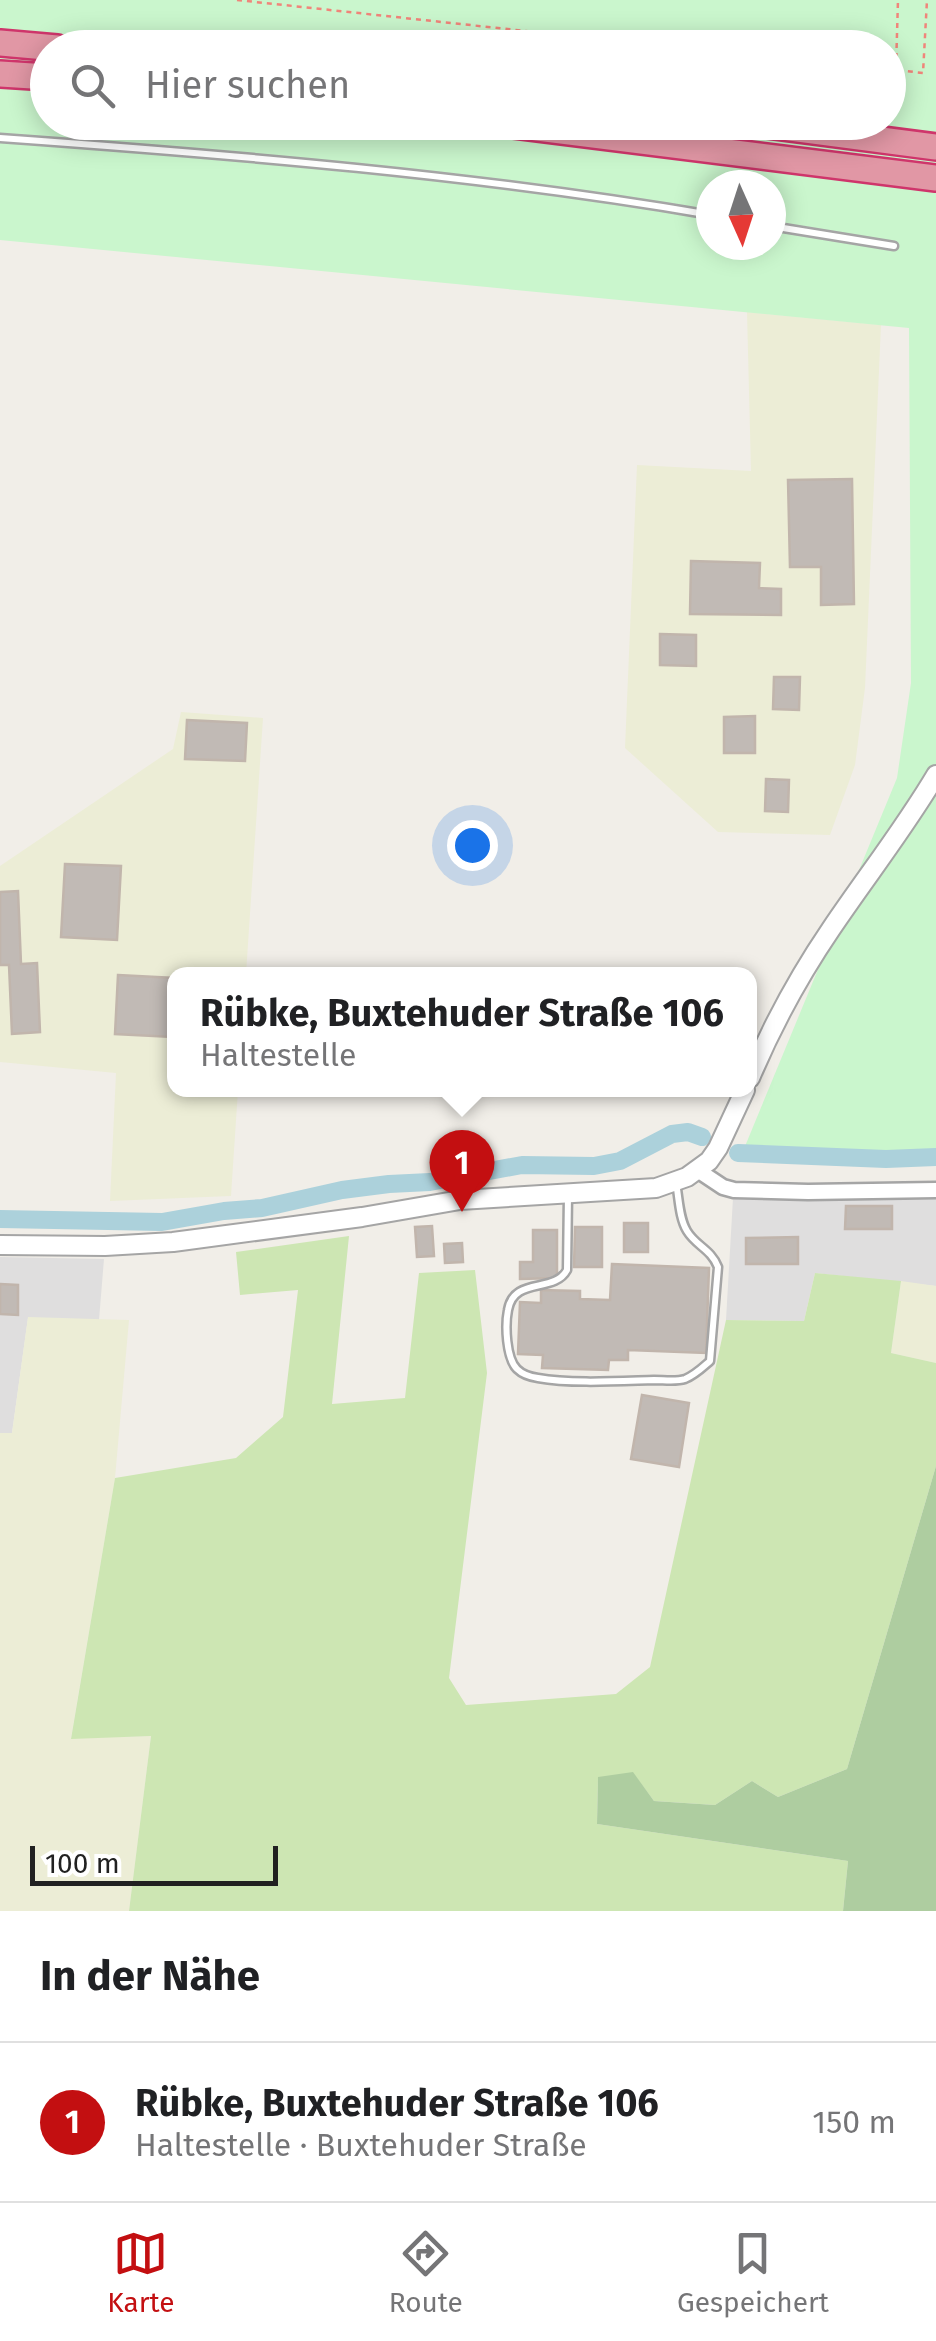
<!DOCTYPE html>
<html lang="de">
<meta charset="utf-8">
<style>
body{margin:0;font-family:"Fira Sans",sans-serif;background:#f6f6f6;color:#202124}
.compass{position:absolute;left:696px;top:170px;width:90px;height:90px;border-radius:50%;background:#fff;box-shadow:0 5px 25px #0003;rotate:177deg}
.scale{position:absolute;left:30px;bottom:25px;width:248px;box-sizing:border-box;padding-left:10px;border:5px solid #212121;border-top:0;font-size:28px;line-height:35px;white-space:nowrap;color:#212121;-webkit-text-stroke:8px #fff;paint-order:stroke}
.you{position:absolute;left:472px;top:845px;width:35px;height:35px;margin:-25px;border:8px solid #fff;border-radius:50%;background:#1a73e8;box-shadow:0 0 0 15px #1a73e833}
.badge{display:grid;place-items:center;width:65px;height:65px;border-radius:50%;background:#c30f11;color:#fff;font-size:32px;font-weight:700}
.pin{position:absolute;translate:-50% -82px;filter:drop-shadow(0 2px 5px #0008)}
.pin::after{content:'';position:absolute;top:52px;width:35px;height:30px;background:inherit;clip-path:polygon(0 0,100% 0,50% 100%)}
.popup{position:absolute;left:167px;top:967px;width:590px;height:130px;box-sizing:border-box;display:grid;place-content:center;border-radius:20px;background:#fff;filter:drop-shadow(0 2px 8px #0005);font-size:32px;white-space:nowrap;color:#757577}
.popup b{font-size:38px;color:#202124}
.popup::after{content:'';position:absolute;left:50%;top:100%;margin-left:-20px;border:20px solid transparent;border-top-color:#fff}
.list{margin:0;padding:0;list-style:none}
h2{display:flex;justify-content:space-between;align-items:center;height:130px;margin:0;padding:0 40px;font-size:42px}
h2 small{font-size:32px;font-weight:400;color:#757577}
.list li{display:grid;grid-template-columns:65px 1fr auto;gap:30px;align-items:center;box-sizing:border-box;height:160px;padding:0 40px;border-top:2px solid #e0e0e0}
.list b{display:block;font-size:38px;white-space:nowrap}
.list p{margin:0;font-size:32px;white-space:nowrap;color:#757577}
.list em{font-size:32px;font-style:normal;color:#757577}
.icon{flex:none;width:55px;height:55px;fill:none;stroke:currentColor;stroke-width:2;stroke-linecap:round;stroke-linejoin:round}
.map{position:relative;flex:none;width:936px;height:1911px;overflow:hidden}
.search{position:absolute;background:#fff;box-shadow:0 5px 25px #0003;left:30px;right:30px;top:30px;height:110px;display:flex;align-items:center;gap:25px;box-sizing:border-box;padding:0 35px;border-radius:55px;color:#757577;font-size:38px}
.sheet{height:290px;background:#fff}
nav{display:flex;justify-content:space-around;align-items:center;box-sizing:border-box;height:140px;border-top:2px solid #e0e0e0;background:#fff;font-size:28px;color:#757577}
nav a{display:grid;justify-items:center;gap:5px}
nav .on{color:#c30f11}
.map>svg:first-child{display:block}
</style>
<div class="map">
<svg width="936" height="1911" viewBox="0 0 936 1911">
<rect width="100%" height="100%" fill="#f1eee8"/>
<g fill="#dfdede">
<path d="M936 1196V1286L815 1273 804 1321 726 1320 733 1198Z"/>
<path d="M0 1257 104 1259 99 1320 28 1318 12 1433H0Z"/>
</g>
<g fill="#ecedd6">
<path d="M747 312 881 325 865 688 855 765 830 835 718 832 625 748 637 465 751 471Z"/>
<path d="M181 712 263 718 246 974H175V1090H238L231 1196 110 1201 116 1073 0 1062V866L173 749Z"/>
<path d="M901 1281 936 1286V1363L891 1353Z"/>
<path d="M28 1317 129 1320 115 1478 71 1738 151 1736 129 1911H0V1433H12Z"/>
</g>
<path fill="#cde6b3" d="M349 1236 332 1404 405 1398 419 1273 475 1270 487 1373 449 1678 466 1705 616 1694 650 1667 726 1320 804 1321 815 1273 901 1281 891 1353 936 1363V1466L847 1769 778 1797 752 1781 715 1805 654 1801 633 1773 598 1778 597 1824 848 1861 843 1911H129L151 1736 71 1739 115 1478 236 1458 283 1417 298 1290 240 1295 236 1252Z"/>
<path fill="#aecda0" d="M936 1466V1911H843L848 1861 597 1824 598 1777 633 1772 654 1801 715 1805 752 1781 778 1797 847 1769Z"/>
<path fill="#caf6cd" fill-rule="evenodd" d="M0 0H936V1166L741 1156 897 778 911 683 909 328 0 240ZM48 48H888V122H48ZM711 185H771V245H711Z"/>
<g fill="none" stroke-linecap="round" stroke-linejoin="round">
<g stroke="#acd1db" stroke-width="18">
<path d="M738 1153 886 1159 936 1157"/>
<path d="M0 1219 162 1222 224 1211 262 1208 342 1190 389 1184 430 1182 522 1165 594 1166 620 1161 672 1134 688 1132 702 1137"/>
</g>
</g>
<g fill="#c1bab5" stroke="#c1b5ac" stroke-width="2.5">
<path d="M852 479 854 604 821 605V567H790L788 480Z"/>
<path d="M691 561 760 563 759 588 781 589V615L690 614Z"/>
<path d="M660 634 696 635V666L660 665Z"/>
<path d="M774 677H800L799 710 773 709Z"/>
<path d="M755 716V753H724V717Z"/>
<path d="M187 720 247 723 245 761 185 759Z"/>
<path d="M766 779 789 780 788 812 765 811Z"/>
<path d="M65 864 121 866 117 940 61 937Z"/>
<path d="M18 891 21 964 37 963 40 1032 12 1034 9 965H0V892Z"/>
<path d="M118 975 175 978 172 1037 115 1034Z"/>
<path d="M846 1206H892V1229H845Z"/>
<rect x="624" y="1223" width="24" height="29"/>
<path d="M432 1226 434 1256 417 1257 415 1227Z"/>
<path d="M575 1227H602V1267H574Z"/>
<path d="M533 1230H557V1278L520 1279V1262H533Z"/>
<path d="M798 1237V1264H746V1238Z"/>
<path d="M462 1243 463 1262 445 1263 444 1244Z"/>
<path d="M612 1264 709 1268 706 1353 628 1350V1360H609L608 1370 542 1368 543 1355 518 1354 520 1302 541 1303V1290L580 1291V1299L610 1300Z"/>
<path d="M0 1284 18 1285V1315L0 1314Z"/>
<path d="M642 1395 689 1403 679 1467 631 1459Z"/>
</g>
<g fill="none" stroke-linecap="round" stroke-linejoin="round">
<defs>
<g id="service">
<path d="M0 138C236 155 478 175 711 215"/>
<path d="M771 226 894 246"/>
<path d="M568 1195 567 1270C554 1294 514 1276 508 1310 505 1325 506 1358 517 1369 523 1375 531 1377 538 1378 571 1384 620 1381 654 1380 664 1380 676 1382 685 1379 695 1375 702 1368 710 1361L718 1267C711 1249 696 1246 687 1231 679 1218 679 1198 676 1183"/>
</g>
<path id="minor" d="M699 1171 723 1187 734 1190 808 1192 936 1190"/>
<g id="tertiary">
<path d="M750 1078C772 1026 799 976 831 929 866 877 904 829 936 775"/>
<path d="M0 1245 105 1246 173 1242 362 1217 460 1200 656 1188 687 1177 709 1161 718 1148 745 1090"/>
</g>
<g id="motorway">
<path d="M0 43 57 48"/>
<path d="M0 74 48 77"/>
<path d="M488 122 936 178"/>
<path d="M744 122 936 147"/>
</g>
</defs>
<use href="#service" stroke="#a5a5a5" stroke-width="11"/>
<use href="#minor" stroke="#a5a5a5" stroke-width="19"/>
<use href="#tertiary" stroke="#a5a5a5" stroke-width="22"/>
<use href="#motorway" stroke="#cf356b" stroke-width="30"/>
<g stroke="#f0857a" stroke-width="2.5" stroke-dasharray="5 5" stroke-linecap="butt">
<path d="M237 0 684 48"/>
<path d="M896 68 898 0"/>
<path d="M888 69 923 73 927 0"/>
</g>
<use href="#service" stroke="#fff" stroke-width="6"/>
<use href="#minor" stroke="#fff" stroke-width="14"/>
<use href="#tertiary" stroke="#fff" stroke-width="18"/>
<use href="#motorway" stroke="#e197a5" stroke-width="25"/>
</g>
</svg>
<svg class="compass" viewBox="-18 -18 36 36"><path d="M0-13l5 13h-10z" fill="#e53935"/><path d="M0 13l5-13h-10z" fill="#757577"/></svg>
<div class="scale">100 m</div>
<div class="you"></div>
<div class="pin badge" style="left:462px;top:1212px">1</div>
<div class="popup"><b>Rübke, Buxtehuder Straße 106</b>Haltestelle</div>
<div class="search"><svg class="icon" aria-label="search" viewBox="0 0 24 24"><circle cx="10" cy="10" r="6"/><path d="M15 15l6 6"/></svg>Hier suchen</div>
</div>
<section class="sheet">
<h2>In der Nähe<small></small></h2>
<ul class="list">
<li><span class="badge">1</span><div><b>Rübke, Buxtehuder Straße 106</b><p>Haltestelle · Buxtehuder Straße</p></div><em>150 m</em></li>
</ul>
</section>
<nav>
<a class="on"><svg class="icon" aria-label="map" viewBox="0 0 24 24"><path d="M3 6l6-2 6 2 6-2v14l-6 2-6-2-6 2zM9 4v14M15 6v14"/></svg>Karte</a>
<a><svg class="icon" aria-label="directions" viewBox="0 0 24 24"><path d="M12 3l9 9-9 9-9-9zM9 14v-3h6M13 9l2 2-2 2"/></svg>Route</a>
<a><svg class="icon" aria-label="saved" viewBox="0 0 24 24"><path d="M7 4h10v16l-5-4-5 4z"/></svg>Gespeichert</a>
</nav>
